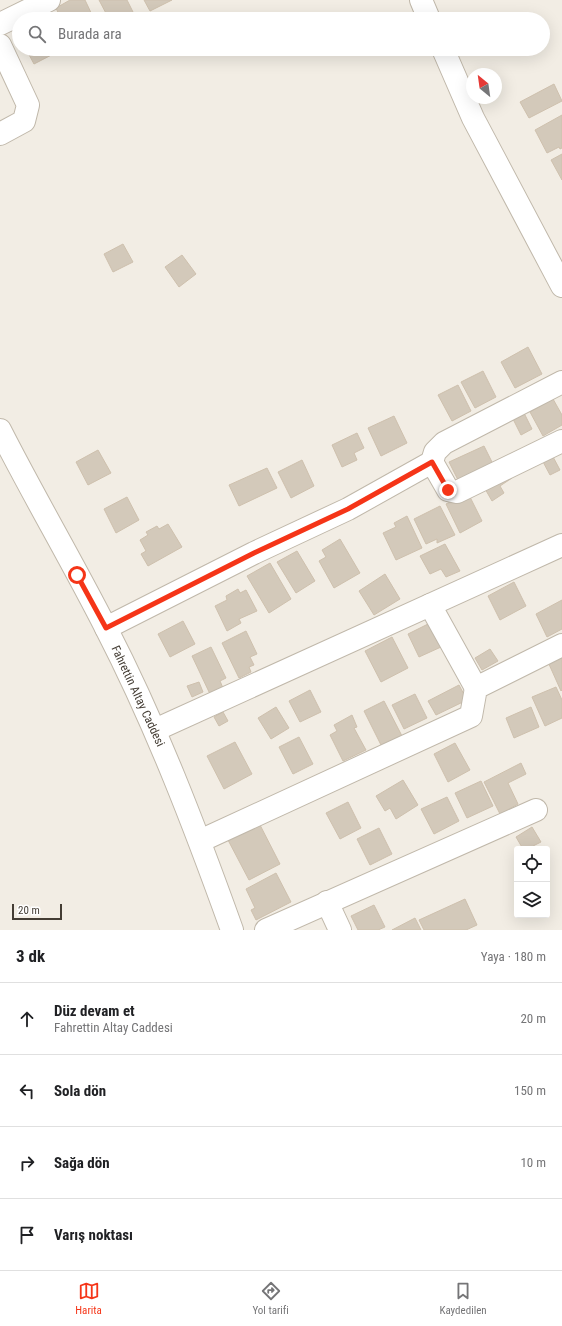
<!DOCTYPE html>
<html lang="tr">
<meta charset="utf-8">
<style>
body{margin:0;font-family:"Roboto Condensed",sans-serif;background:#f6f6f6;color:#202124}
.controls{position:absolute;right:12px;bottom:12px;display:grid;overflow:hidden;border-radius:4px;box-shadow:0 4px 16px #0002}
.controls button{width:36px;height:36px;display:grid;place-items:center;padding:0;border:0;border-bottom:1px solid #e0e0e0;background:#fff;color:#202124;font:20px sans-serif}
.compass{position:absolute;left:466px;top:68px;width:36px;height:36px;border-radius:50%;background:#fff;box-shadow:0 4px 16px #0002;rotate:331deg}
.scale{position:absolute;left:12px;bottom:10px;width:50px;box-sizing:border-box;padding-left:4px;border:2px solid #443d34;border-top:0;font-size:11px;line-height:14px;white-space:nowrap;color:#443d34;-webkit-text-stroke:3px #fff;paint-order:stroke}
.stop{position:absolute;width:12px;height:12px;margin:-9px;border:3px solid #f53518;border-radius:50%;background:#fff}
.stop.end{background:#f53518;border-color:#fff;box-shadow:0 1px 4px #0008}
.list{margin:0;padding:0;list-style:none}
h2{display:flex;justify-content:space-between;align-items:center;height:52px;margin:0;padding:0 16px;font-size:17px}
h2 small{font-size:13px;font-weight:400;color:#757577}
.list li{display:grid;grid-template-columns:26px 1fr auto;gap:12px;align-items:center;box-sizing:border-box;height:72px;padding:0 16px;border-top:1px solid #e0e0e0}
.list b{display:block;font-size:15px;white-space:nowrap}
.list p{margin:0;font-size:13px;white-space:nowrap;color:#757577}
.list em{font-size:13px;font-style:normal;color:#757577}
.icon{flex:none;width:22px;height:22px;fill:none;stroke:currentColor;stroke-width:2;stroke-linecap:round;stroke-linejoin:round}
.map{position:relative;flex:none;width:562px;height:930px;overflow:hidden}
.search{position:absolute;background:#fff;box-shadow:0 4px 16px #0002;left:12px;right:12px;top:12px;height:44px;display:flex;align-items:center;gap:10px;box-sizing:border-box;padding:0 14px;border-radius:22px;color:#757577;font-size:15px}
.sheet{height:340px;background:#fff}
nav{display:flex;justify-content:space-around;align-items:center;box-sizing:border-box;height:56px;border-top:1px solid #e0e0e0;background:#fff;font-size:11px;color:#757577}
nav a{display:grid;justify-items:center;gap:2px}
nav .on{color:#f53518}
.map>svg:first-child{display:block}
</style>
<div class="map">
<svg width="562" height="930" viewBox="0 0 562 930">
<rect width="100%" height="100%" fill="#f2ede4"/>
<g fill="#d3c9ba" stroke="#cec0ad">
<path d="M70 0H85L94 19H61L56 8Z"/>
<path d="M99 0H127L133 12 119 19H109Z"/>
<path d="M144 0H172L150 11Z"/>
<path d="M26 49H63L34 64Z"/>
<path d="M554 84 562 101 529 118 520 102Z"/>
<path d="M562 115V148L560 149 559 147 547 153 535 130Z"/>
<path d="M562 154V180L551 160Z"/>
<path d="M123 244 133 262 113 272 104 254Z"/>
<path d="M182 255 196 274 179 287 165 267Z"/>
<path d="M528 347 542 374 515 388 501 362Z"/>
<path d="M483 371 496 397 475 408 461 382Z"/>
<path d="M458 385 471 411 452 421 438 395Z"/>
<path d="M553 399 562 415V425L543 436 530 412Z"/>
<path d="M524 413 532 429 521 435 513 419Z"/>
<path d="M394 416 407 443 381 456 368 428Z"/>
<path d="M357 433 364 448 354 453 357 460 342 467 332 445Z"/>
<path d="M484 446 494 466 459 482 449 462Z"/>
<path d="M98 450 111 473 88 485 76 462Z"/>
<path d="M551 453 560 470 550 475 541 458Z"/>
<path d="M302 460 314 486 291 498 278 472Z"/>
<path d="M267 468 277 488 239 506 229 485Z"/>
<path d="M508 473 512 478 500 486 504 493 492 501 484 487Z"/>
<path d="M468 493 482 521 460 533 446 504Z"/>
<path d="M127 497 139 520 116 533 104 509Z"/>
<path d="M440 506 455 535 437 543V539L426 544 414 519Z"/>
<path d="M407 516 422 548 396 560 383 533 396 527 394 523Z"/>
<path d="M168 524 182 547 148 566 141 554 146 551 140 540 148 535 146 532 157 526 159 529Z"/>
<path d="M340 539 360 573 334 588 319 561 326 557 322 550Z"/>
<path d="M445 544 460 571 446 577 441 569 430 574 420 556Z"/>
<path d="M297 551 315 581 296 593 277 562Z"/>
<path d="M270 563 291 599 269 613 247 576Z"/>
<path d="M385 574 400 599 374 615 359 591Z"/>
<path d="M514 582 526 606 500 620 488 596Z"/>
<path d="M238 589 240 593 246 590 257 611 239 619 241 623 227 631 215 606 227 600 226 596Z"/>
<path d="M562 600V629L547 637 536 614Z"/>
<path d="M183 621 195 644 170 657 158 634Z"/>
<path d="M430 623 441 647 419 657 408 634Z"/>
<path d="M246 631 257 654 250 657 254 665 249 667 251 672 239 678 222 643Z"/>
<path d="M392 637 408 668 381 682 365 651Z"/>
<path d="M211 647 226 678 220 681 223 688 210 694 192 656Z"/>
<path d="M490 649 498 661 482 670 475 658Z"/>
<path d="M562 656V690L561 691 548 662Z"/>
<path d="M199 682 203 692 192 697 187 686Z"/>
<path d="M459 685 467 700 436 715 428 701Z"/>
<path d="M556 687 562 700V718L545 726 532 697Z"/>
<path d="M310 690 321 712 300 722 289 701Z"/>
<path d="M415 694 427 718 404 729 392 705Z"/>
<path d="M384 701 402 736 382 747 364 711Z"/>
<path d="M276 707 289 728 271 739 258 718Z"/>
<path d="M531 707 539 727 514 738 506 718Z"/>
<path d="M223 712 228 721 219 726 214 717Z"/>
<path d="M352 715 357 727 354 728 366 750 343 761 330 735 337 731 334 725Z"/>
<path d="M299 737 313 764 293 774 279 747Z"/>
<path d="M235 742 252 774 224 789 207 756Z"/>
<path d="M455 743 470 770 448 782 434 754Z"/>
<path d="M521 763 526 774 508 783 518 804 500 814 484 782Z"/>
<path d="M403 780 418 805 396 819 390 808 385 811 376 796Z"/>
<path d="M481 781 493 806 467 818 455 793Z"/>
<path d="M447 797 459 821 434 834 421 809Z"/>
<path d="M348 802 361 828 340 839 326 813Z"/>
<path d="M259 823 280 864 249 880 228 840Z"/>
<path d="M532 827 541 842 533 846 535 849H523L516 837Z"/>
<path d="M379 828 392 854 370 865 357 839Z"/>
<path d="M276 873 291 902 256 920 251 910 255 908 246 889Z"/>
<path d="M465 899 477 925 466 930H424L419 920Z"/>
<path d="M374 905 385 927 378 930H358L351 916Z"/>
<path d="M415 918 421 930H392Z"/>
</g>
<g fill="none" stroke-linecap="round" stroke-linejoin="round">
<defs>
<g id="minor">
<path d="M421 0 429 19"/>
<path d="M0 24 49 0"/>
<path d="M0 45 28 105 24 121 0 134"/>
<path d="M443 49 473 118 562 286"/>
<path d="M562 382 444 443 435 452 432 462 448 490 457 492 562 441"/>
<path d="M0 430C34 497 72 561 106 628 156 725 195 827 232 930"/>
<path d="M430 605 476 688"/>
<path d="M106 628 254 553 348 509 432 462"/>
<path d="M155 730 562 545"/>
<path d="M200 841 471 716 476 688 562 645"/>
<path d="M327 902 340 930"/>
<path d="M266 930 536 810"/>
</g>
</defs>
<use href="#minor" stroke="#c0b8aa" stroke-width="24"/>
<use href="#minor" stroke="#fff" stroke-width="22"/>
</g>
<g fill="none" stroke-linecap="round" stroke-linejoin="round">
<path stroke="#f53518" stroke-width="5" d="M77 575 106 628 254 553 348 509 432 462 448 490"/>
</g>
<g text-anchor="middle" stroke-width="3" stroke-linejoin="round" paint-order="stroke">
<g font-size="12" fill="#443d34" stroke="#fff">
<text transform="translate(138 696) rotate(65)" y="4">Fahrettin Altay Caddesi</text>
</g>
</g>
</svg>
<div class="controls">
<button><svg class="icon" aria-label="locate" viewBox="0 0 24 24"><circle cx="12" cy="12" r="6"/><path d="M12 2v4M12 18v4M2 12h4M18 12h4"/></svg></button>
<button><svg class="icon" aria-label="layers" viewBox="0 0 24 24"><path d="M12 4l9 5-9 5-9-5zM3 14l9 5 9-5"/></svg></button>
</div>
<svg class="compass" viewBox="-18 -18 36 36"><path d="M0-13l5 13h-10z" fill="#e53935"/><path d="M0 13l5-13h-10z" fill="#757577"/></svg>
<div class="scale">20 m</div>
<div class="stop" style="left:77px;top:575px"></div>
<div class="stop end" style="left:448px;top:490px"></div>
<div class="search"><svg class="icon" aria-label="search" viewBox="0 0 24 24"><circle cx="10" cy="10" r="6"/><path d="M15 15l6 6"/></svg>Burada ara</div>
</div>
<section class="sheet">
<h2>3 dk<small>Yaya · 180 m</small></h2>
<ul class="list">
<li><svg class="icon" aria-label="ahead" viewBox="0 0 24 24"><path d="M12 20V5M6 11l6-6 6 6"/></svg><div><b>Düz devam et</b><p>Fahrettin Altay Caddesi</p></div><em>20 m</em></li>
<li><svg class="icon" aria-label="left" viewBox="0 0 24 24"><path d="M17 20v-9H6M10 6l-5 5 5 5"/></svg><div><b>Sola dön</b></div><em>150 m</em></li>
<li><svg class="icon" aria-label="right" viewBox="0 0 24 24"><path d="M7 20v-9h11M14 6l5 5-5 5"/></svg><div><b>Sağa dön</b></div><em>10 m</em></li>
<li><svg class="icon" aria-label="arrive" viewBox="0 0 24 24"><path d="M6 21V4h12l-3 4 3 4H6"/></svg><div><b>Varış noktası</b></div></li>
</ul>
</section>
<nav>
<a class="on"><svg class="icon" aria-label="map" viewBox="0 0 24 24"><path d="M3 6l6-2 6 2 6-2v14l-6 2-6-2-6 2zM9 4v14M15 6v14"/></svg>Harita</a>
<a><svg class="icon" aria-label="directions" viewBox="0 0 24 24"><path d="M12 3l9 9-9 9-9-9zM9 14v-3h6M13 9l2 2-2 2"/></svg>Yol tarifi</a>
<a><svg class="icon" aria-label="saved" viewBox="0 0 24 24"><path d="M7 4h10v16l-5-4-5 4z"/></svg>Kaydedilen</a>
</nav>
